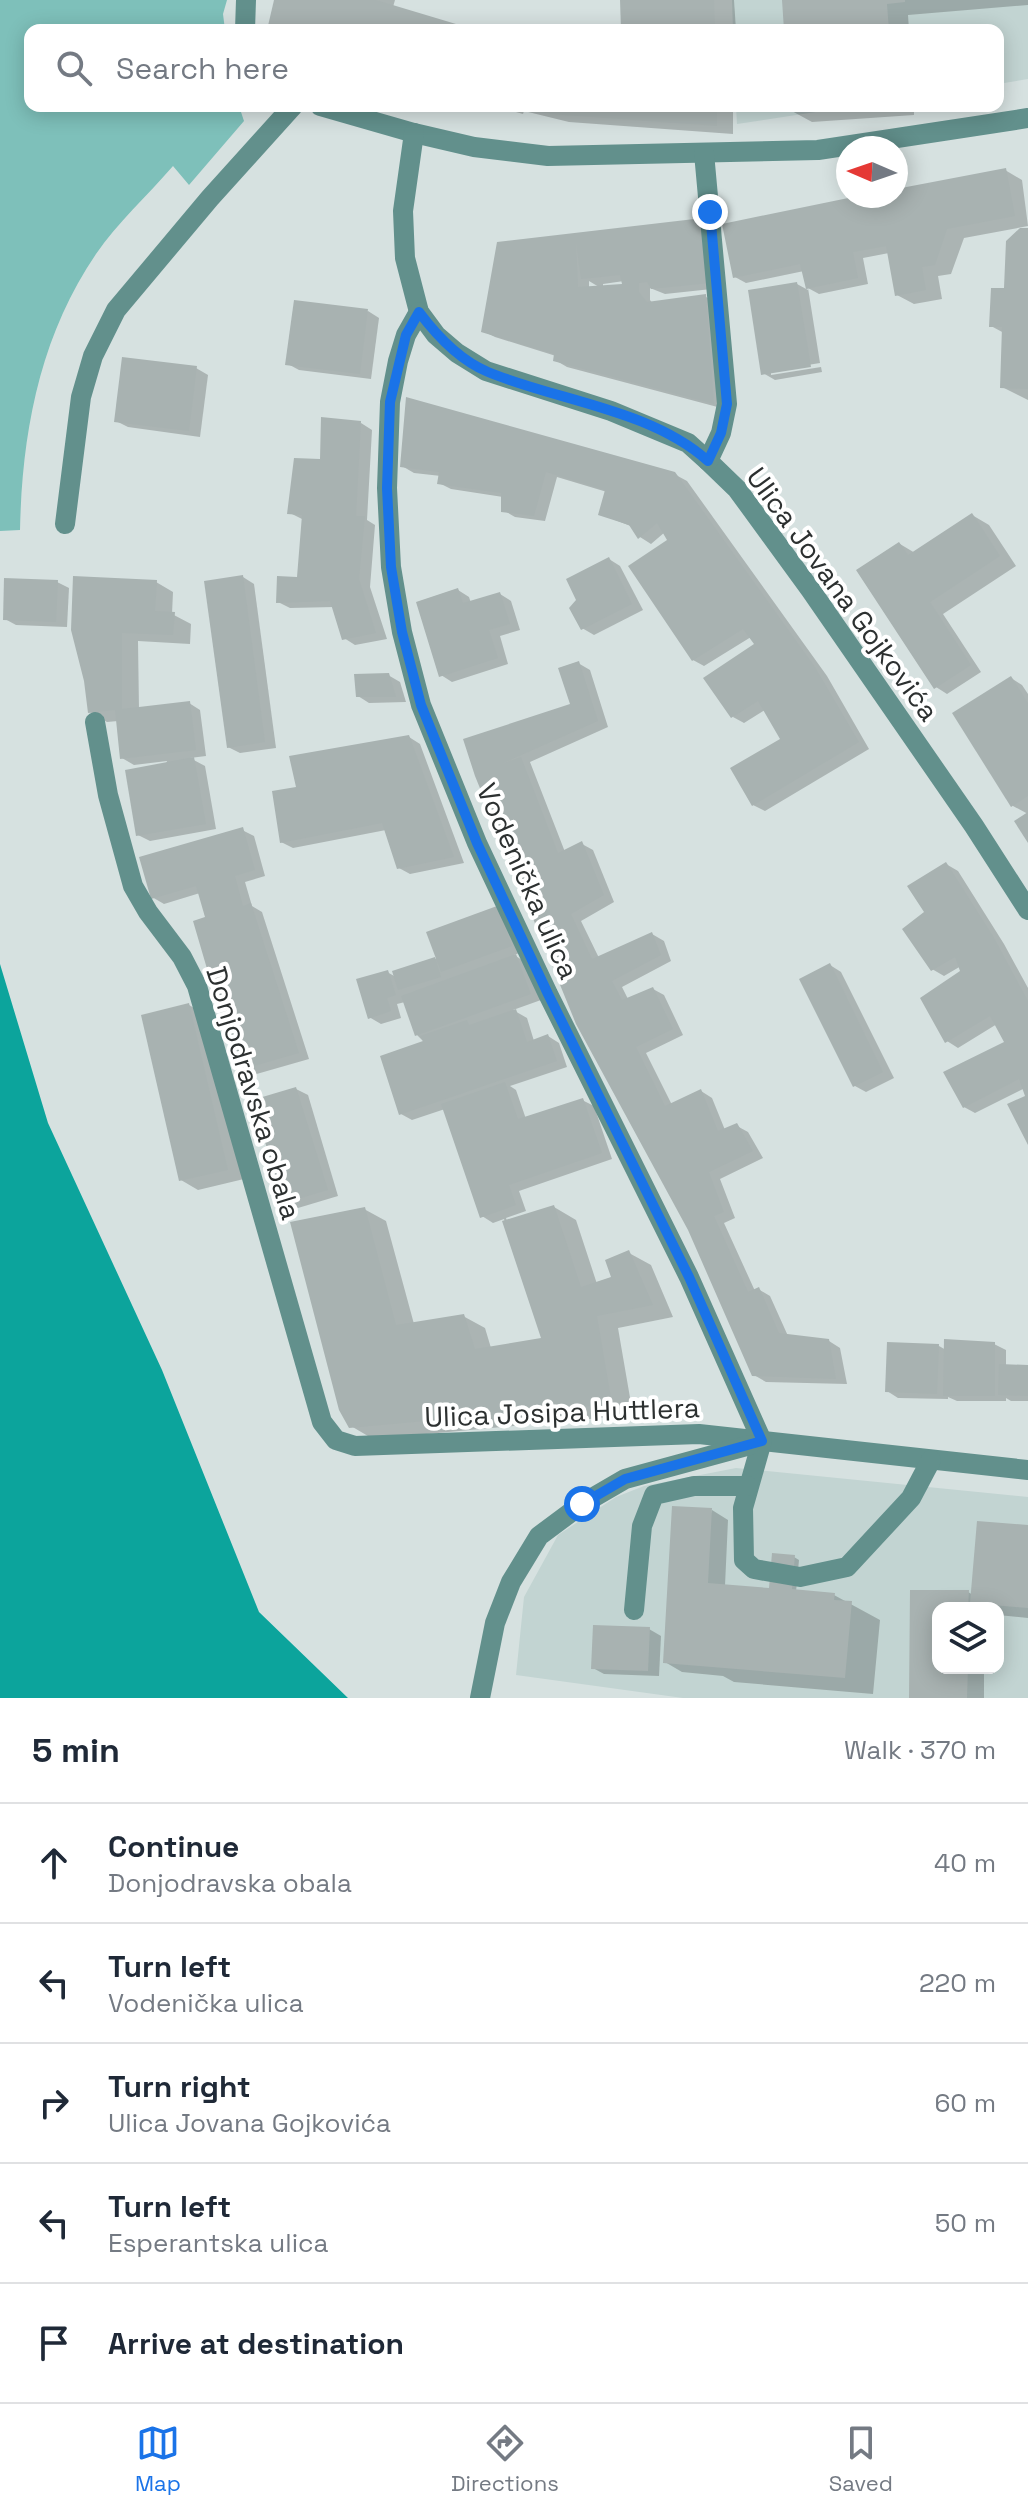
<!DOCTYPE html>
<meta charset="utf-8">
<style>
body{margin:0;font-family:"Space Grotesk",sans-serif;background:#f6f6f7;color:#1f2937}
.controls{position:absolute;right:24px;bottom:24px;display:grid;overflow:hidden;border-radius:16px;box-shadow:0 4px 20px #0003}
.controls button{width:72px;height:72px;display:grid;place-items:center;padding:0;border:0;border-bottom:2px solid #e0e1e3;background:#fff;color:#1f2937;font:40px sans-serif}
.compass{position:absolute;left:836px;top:136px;width:72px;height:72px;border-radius:50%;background:#fff;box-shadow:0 4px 20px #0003;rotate:272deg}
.stop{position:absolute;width:24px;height:24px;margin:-18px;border:6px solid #1a73e8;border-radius:50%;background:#fff}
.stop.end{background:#1a73e8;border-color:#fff;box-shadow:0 2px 8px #0008}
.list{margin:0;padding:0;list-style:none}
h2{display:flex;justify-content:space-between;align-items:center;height:104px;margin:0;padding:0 32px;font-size:34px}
h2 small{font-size:26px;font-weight:400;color:#747a83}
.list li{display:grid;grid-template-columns:52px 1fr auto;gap:24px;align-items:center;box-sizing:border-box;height:120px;padding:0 32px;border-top:2px solid #e0e1e3}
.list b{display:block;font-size:30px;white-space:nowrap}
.list p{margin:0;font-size:26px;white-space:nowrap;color:#747a83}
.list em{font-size:26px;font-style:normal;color:#747a83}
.icon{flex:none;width:44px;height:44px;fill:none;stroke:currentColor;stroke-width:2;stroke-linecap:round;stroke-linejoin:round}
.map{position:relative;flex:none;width:1028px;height:1698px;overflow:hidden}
.search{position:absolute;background:#fff;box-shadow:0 4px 20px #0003;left:24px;right:24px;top:24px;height:88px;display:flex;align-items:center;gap:20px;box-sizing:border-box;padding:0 28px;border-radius:16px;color:#747a83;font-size:30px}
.sheet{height:704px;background:#fff}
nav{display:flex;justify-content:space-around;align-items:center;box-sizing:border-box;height:112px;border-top:2px solid #e0e1e3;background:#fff;font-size:22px;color:#747a83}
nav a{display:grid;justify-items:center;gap:4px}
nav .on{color:#1a73e8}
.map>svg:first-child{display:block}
</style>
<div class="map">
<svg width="1028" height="1698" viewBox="0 0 1028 1698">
<rect width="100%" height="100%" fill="#d6e1e0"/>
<g fill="#c2d4d2" fill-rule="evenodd">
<path d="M732 0H1028V79L998 84V30H733Z"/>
<path d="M736 106H855L737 124Z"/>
<path d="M736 1468 1028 1497V1698H683L516 1675 524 1597 558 1535 616 1497 644 1486ZM938 1608H998V1668H938Z"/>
</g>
<path fill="#7ec0ba" d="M0 0H227L223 14 225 30H30V106H239L244 121 189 185 173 166C148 195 117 223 96 254 40 336 22 432 20 530L0 531Z"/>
<path fill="#0ca49c" d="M0 964 48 1123 162 1370 259 1612 348 1698H0Z"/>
<g fill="#0003" fill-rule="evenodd">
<path d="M276 0H395L393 7 472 30H269Z"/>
<path d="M622 0H734L736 30H623Z"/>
<path d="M784 0H1028V5L908 15 909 30H786Z"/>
<path d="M494 106H733V134L569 122 524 111 523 114Z"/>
<path d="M790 106H914V115L812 122 790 110Z"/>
<path d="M1005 170 1022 180 1028 226 964 238 951 274 938 276 942 299 914 304 897 295 889 253 863 258 868 284 819 294 808 288 820 363 771 371V375L821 367 822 372 775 380 763 373 797 284 808 290 804 271 746 283 735 277 868 196H896V191Z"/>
<path d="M703 220 721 288 665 294 650 288V300L653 304 706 297 717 303 725 409 567 367 555 360 556 356 495 337 483 331 499 244ZM589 281 599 287 589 288ZM624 281V286L603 287V284Z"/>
<path d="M1028 230V400L1002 387 1004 333 991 326Z"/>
<path d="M368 311 379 318 371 379 299 370 288 364Z"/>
<path d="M196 368 208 375 200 437 128 427 116 421Z"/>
<path d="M361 423 372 430 367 520 375 525 370 587 387 639 355 645 344 638 334 607 290 608 278 602 299 579 304 520 290 513 321 461Z"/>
<path d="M402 466 674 474 687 481 827 676 869 749 765 811 753 805 782 739 765 710 744 723 733 717 757 645 751 637 704 666 693 660 670 540 665 532 651 544 640 537 633 527 600 514 607 492 557 477 545 521 515 517 503 510V497L451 489 439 483 441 476 414 473Z"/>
<path d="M972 515 989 525 1016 566 943 614 981 672 947 694 936 687 900 544 915 553Z"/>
<path d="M609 559 620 566 643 610 594 635 582 628Z"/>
<path d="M243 577 254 584 276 748 240 753 228 747Z"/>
<path d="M57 582 69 588 67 627 16 625 5 619Z"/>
<path d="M156 582 173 592 172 614 191 624 190 644 138 641 139 710 189 703 200 710 206 756 190 758 205 766 216 829 150 841 138 835 167 761 134 765 122 758 118 721 107 722 90 712 86 681Z"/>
<path d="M458 590 469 597 471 603 500 594 511 601 520 630 500 636 508 664 452 682 441 675Z"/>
<path d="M578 663 590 670 608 727 530 762 565 852 582 844 593 850 614 902 581 921 599 958 652 934 664 941 671 961 622 987 628 999 653 989 664 995 683 1035 646 1053 672 1105 701 1091 712 1098 725 1130 737 1126 748 1132 763 1158 720 1179 735 1218 724 1223 755 1291 758 1289 770 1296 788 1336 829 1341 840 1348 847 1384 766 1382 754 1375 690 1229 477 775 572 705Z"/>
<path d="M388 675 400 682 406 702 369 703 358 696Z"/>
<path d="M1011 678 1022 685 1028 694V840V814L1013 806Z"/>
<path d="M409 737 420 744 464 863 410 874 399 868 386 830 293 848 281 842 298 788Z"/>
<path d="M242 830 254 836 265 876 245 882 252 906 262 912 309 1059 250 1076 239 1069 200 893 164 904 152 897Z"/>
<path d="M946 864 958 871 1004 944 1028 988V1141V1097L1025 1088 975 1113 964 1107 1006 1043 997 1024 958 1048 947 1041 962 971 961 966 944 976 932 969 927 912Z"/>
<path d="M497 908 522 952 514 955 527 963 541 1000 513 1010 527 1018 534 1041 548 1036 559 1043 567 1067 510 1086 516 1090 526 1119 582 1100 594 1106 612 1159 519 1191 526 1211 506 1218 507 1221 554 1207 576 1220 597 1284 614 1278 629 1253 651 1265 673 1317 618 1328 633 1415 373 1439 351 1426 364 1209 386 1221 414 1324 463 1316 485 1328 491 1348 544 1340 504 1219 493 1223 482 1216 445 1109 412 1120 401 1114 425 1043 417 1035 405 1002 397 1004 401 1018 381 1024 369 1017 387 972 396 977 394 972 438 958Z"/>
<path d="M830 965 841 972 894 1078 866 1092 855 1086Z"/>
<path d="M189 1005 206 1015 244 1179 198 1190 181 1180Z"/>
<path d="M296 1089 308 1095 338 1196 298 1208 286 1202Z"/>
<path d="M994 1344 1006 1350V1366L1028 1367V1401H1011L1006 1398V1401H957L948 1397V1399L898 1398 887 1391 939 1346 946 1350Z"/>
<path d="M712 1510 728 1520 725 1586 770 1590 794 1557 799 1560 796 1592 834 1595 880 1620 873 1694 734 1682 723 1676 682 1672 665 1662Z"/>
<path d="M1028 1527V1618L998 1615V1608H938V1668H984V1698H911L912 1592H968L973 1595Z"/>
<path d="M649 1629 661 1636 659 1676 604 1674 593 1668Z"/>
</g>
<g fill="#a8b2b1" fill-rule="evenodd">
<path d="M274 0H376L476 30H267Z"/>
<path d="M620 0H714L715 30H621Z"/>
<path d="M782 0H905V2L887 4 889 30H784Z"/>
<path d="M520 106H717V126L550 114Z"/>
<path d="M788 106H826L827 108 788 111Z"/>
<path d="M1006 168 1015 216 947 229 935 265 922 267 926 290 895 296 886 246 853 252 858 278 806 289 800 264 733 278 722 224 858 196H896V189Z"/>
<path d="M703 218 710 283 651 289 647 282 639 283V292L647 302 706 294 714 404 553 361 554 354 481 332 497 242ZM576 243 581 279 620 275 622 284 578 287Z"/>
<path d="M1020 228H1028V389L1000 388 1002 327H989L991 288H1004L1006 241Z"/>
<path d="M797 282 811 367 761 375 748 290Z"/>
<path d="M294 300 368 309 360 374 285 365Z"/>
<path d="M122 357 197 366 189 431 114 422Z"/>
<path d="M406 397 675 472 815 667 859 742 752 806 730 768 780 739 758 701 731 718 703 678 754 644 743 629 692 661 628 566 667 540 657 523 638 539 629 525 598 515 605 490 546 472 534 516 501 512V493L437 484 439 472 400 467Z"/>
<path d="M321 417 361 421 356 516H365L359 579 376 633 342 640 330 601 276 603 277 576 297 577 302 515 287 514 294 458 320 459Z"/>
<path d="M972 513 1000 556 930 602 971 665 934 689 856 570 899 542 908 555Z"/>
<path d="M609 557 632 604 581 630 569 608 576 600 566 579Z"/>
<path d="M243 575 265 742 227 748 204 581Z"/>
<path d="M73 576 157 580 155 611 175 612 173 635 122 633V709L190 701 196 750 120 759 115 710 88 713 84 681 71 630Z"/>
<path d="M4 578 58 580 56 622 3 620Z"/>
<path d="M458 588 463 603 500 592 510 624 489 630 498 658 439 677 416 602Z"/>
<path d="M579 661 598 721 501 764 521 757 558 853 582 841 604 895 571 914 592 959 652 932 661 955 612 981 622 1000 653 987 673 1029 636 1047 665 1106 701 1089 718 1131 737 1123 753 1151 709 1172 724 1212 714 1216 748 1292 759 1287 779 1333 829 1339 836 1379 752 1376 688 1230 576 1024 475 776 463 739 570 704 558 668Z"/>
<path d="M389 673 396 697H356L354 674Z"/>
<path d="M1011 676 1028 703V796L1011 807 952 713Z"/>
<path d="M409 735 454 857 397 869 382 823 280 843 272 791 296 787 289 756Z"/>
<path d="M194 757 206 824 136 836 125 770Z"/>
<path d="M1028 812V843L1014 821Z"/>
<path d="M243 827 255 870 235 876 243 906 251 903 299 1053 237 1071 193 921 205 917 196 886 151 899 139 857Z"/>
<path d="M946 862 993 936 1028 1001V1145L1007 1104 1025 1096 1019 1079 963 1108 943 1072 1004 1042 990 1016 945 1043 920 998 960 971 955 957 931 971 902 929 924 912 907 886Z"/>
<path d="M497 906 512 946 441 972 426 932Z"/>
<path d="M516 954 531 994 415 1036 401 996Z"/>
<path d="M435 957 441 977 398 990 392 971Z"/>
<path d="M830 963 883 1072 853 1087 799 979Z"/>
<path d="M388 970 396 995 387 998 391 1011 368 1019 356 979Z"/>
<path d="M189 1003 228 1170 179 1181 141 1015Z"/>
<path d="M516 1009 527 1042 548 1034 557 1061 399 1115 380 1056 423 1041 420 1036 467 1020 469 1025Z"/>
<path d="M505 1082 518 1119 583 1098 602 1153 509 1185 516 1205 480 1218 441 1104Z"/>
<path d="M296 1087 328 1190 284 1203 252 1100Z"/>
<path d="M554 1205 581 1287 611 1277 605 1260 629 1250 653 1305 597 1316 612 1404 349 1428 339 1410 290 1222 365 1207 396 1325 464 1314 475 1349 541 1338 502 1221Z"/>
<path d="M944 1339 995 1342V1396H943Z"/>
<path d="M887 1342 939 1344 937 1394 885 1392Z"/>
<path d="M999 1364 1028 1365V1396L998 1395Z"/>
<path d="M672 1506 712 1508 708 1583 769 1588 772 1553 795 1555 792 1589 835 1593 834 1600 852 1601 845 1678 663 1663Z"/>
<path d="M977 1521 1028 1525V1608L970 1603Z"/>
<path d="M910 1590H969L968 1608H938V1668H968L967 1698H909Z"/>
<path d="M593 1625 650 1627 648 1671 591 1669Z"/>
</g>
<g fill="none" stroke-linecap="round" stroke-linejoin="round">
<g stroke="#62908c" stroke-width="20">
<path d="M245 30 246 0"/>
<path d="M320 106 414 133 474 147 548 156 818 150 1028 118"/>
<path d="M414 133 403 211 405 258 419 312 436 335 457 353 486 371 611 411 688 443 708 461 737 489 810 589 974 826 1028 910"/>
<path d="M704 153 727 404 721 433 708 461"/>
<path d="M419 312 406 335 398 361 390 402 387 488 391 567 402 632 421 705 477 843 548 994 689 1277 762 1441"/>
<path d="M65 524 81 397 93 356 116 310 210 198 293 106"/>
<path d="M95 722 108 795 133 886 148 912 182 957 197 986 322 1422 336 1440 355 1446 699 1434 1028 1470"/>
<path d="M762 1441 743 1508 744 1560 754 1569 800 1577 847 1567 911 1498 931 1460"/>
<path d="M634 1610 642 1526 654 1495 694 1486H748"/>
<path d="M480 1698 495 1623 511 1582 539 1536 582 1504 625 1479 750 1445"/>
</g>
</g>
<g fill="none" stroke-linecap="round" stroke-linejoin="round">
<path stroke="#1a73e8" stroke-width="10" d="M582 1504 625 1479 762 1441 689 1277 548 994 477 843 421 705 402 632 391 567 387 488 390 402 406 335 419 312C437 336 459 360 488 372 558 401 650 409 708 461L721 433 727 404 710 212"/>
</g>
<g text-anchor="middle" stroke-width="8" stroke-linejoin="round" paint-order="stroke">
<g font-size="28" fill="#2c3030" stroke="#fff">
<text transform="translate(843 594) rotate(54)" y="10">Ulica Jovana Gojkovića</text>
<text transform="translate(528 881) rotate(66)" y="10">Vodenička ulica</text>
<text transform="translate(254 1093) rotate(73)" y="10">Donjodravska obala</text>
<text transform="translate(562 1412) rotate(-2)" y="10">Ulica Josipa Huttlera</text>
</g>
</g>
</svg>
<div class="controls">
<button><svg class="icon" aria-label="layers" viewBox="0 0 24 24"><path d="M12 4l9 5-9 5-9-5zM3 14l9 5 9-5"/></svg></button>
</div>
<svg class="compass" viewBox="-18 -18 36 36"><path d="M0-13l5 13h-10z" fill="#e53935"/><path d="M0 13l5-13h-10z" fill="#747a83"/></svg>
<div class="stop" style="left:582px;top:1504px"></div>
<div class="stop end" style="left:710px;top:212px"></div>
<div class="search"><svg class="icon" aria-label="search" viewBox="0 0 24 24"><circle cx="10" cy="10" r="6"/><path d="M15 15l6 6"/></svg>Search here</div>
</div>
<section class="sheet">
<h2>5 min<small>Walk · 370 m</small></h2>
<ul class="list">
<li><svg class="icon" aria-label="ahead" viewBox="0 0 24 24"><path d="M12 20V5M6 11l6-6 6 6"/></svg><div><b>Continue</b><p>Donjodravska obala</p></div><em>40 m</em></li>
<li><svg class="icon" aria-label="left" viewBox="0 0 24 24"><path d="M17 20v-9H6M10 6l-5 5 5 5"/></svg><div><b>Turn left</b><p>Vodenička ulica</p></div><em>220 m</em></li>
<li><svg class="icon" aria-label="right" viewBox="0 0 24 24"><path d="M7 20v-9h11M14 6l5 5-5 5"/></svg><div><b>Turn right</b><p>Ulica Jovana Gojkovića</p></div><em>60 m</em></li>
<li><svg class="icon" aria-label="left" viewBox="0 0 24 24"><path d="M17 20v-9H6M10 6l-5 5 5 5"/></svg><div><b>Turn left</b><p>Esperantska ulica</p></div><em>50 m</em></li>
<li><svg class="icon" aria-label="arrive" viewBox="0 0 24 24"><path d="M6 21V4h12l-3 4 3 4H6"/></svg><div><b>Arrive at destination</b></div></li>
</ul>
</section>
<nav>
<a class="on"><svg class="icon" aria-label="map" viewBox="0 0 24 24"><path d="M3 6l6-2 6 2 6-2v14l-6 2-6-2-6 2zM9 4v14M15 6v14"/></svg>Map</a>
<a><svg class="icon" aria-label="directions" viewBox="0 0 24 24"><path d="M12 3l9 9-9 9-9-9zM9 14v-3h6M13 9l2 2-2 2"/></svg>Directions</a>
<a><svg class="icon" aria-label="saved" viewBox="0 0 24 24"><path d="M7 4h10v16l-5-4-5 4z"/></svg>Saved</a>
</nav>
